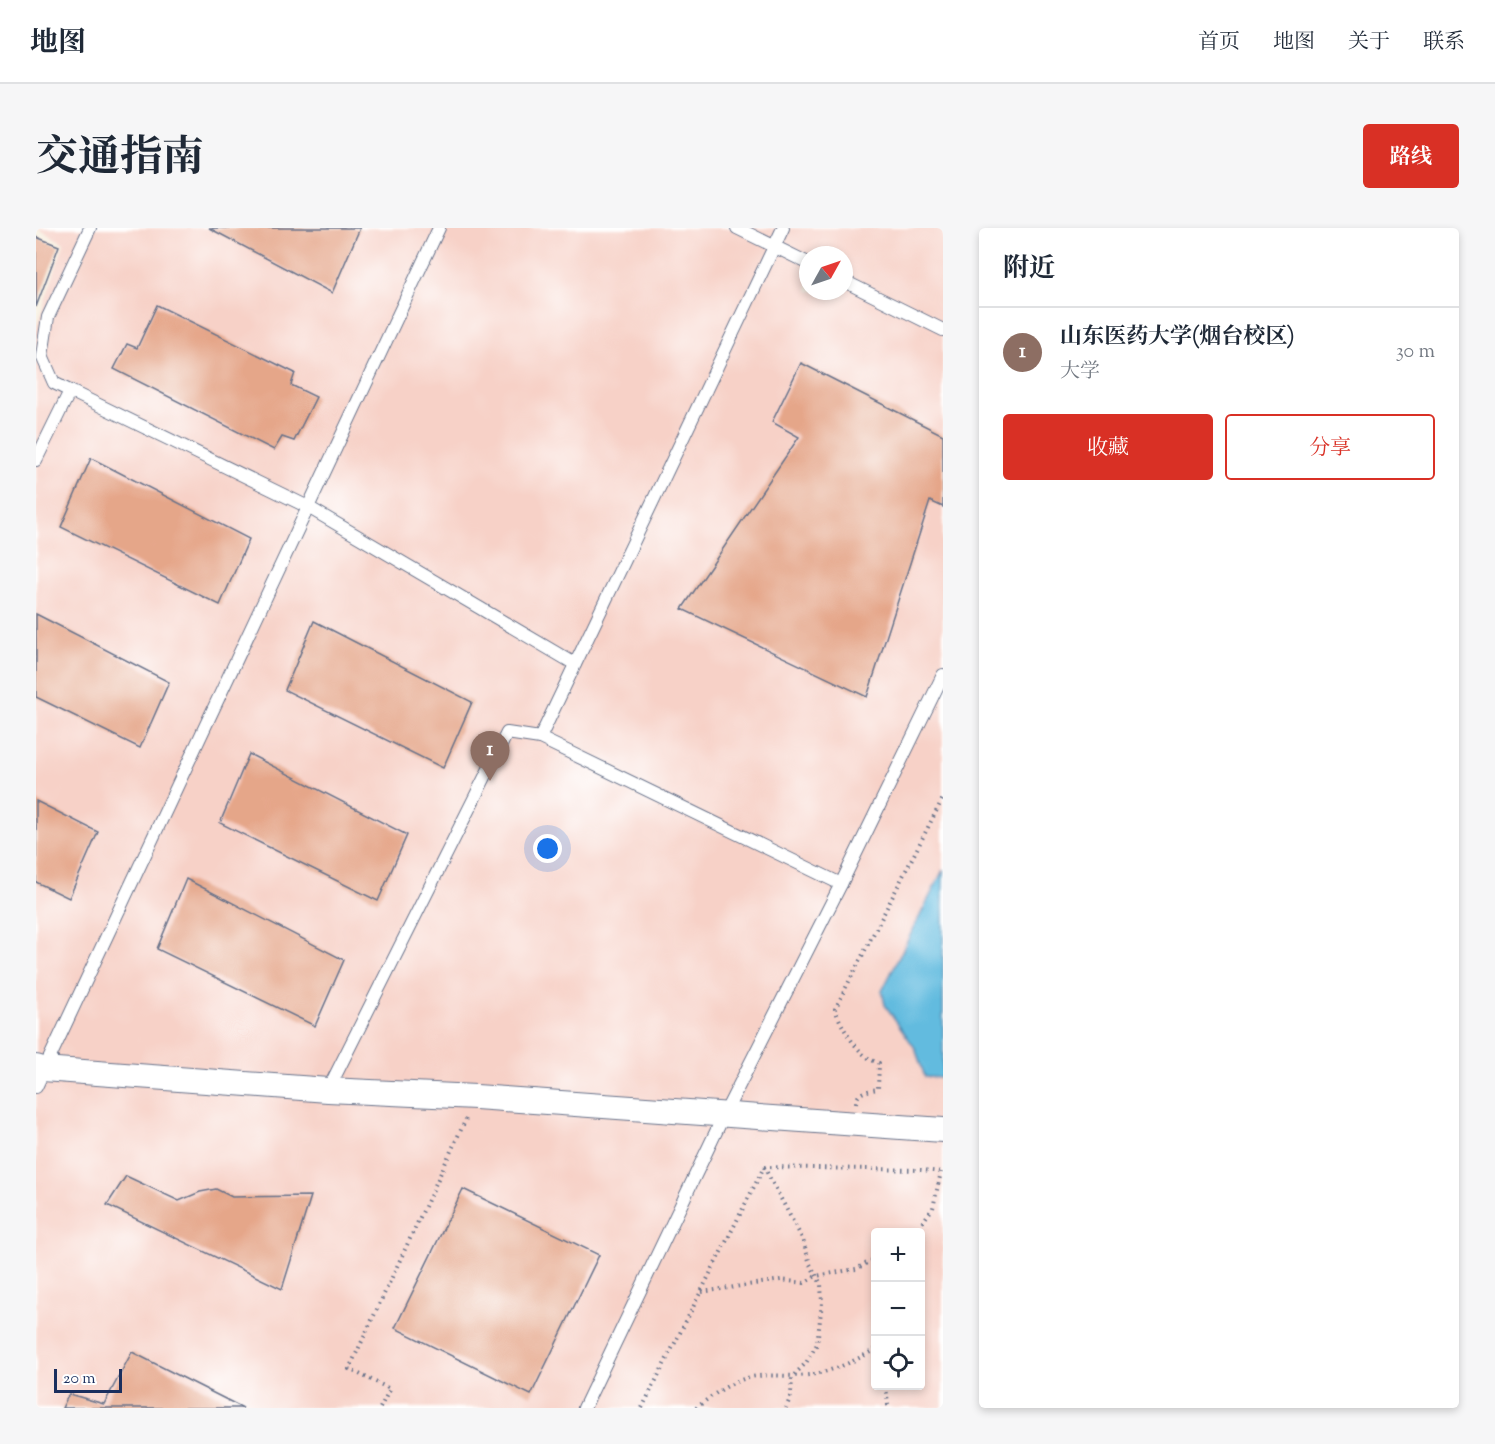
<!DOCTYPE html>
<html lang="zh">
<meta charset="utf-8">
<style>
body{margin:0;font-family:"Sorts Mill Goudy","Noto Serif SC",serif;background:#f6f6f7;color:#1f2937}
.controls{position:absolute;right:18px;bottom:18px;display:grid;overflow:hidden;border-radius:6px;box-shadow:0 3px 9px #0003}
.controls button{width:54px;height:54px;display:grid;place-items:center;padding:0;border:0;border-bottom:2px solid #e0e1e3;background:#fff;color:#1f2937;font:30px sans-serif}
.compass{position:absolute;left:763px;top:18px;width:54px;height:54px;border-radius:50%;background:#fff;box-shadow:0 3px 9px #0003;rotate:50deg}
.scale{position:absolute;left:18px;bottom:15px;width:68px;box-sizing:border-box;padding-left:6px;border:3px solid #1b2f5e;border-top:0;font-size:16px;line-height:21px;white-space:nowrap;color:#1b2f5e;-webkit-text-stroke:4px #fff;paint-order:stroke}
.you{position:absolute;left:512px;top:621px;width:21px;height:21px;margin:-15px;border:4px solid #fff;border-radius:50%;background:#1a73e8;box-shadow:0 0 0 9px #1a73e833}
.badge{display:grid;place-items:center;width:39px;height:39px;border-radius:50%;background:#d93025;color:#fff;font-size:20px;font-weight:700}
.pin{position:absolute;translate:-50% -50px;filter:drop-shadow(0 2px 3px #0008)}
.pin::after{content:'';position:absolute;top:32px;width:21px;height:18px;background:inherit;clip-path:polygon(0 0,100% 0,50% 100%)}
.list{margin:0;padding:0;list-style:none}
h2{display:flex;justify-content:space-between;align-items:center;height:78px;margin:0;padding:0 24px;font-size:26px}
h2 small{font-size:20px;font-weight:400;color:#747a83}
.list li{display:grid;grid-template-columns:39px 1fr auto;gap:18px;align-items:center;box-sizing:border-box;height:90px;padding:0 24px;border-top:2px solid #e0e1e3}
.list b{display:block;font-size:22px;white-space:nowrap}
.list p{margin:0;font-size:20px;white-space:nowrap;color:#747a83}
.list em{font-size:20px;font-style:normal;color:#747a83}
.actions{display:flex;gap:12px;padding:18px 24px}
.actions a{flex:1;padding:14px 0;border:2px solid #d93025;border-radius:6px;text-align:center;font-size:21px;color:#d93025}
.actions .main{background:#d93025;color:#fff}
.icon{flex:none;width:33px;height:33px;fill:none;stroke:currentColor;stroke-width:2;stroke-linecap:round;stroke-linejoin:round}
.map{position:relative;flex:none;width:907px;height:1180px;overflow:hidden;border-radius:6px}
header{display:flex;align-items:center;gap:36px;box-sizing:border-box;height:84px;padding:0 30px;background:#fff;border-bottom:2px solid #e0e1e3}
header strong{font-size:28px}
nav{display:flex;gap:33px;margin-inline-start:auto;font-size:21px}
.intro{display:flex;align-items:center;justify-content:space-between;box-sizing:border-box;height:144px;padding:0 36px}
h1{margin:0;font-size:42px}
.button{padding:15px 27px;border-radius:6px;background:#d93025;color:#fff;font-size:21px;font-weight:700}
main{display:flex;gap:36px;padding:0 36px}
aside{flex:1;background:#fff;border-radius:6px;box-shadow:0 3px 9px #0003}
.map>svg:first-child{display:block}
</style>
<header>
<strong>地图</strong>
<nav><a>首页</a><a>地图</a><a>关于</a><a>联系</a></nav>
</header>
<div class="intro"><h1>交通指南</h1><a class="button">路线</a></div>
<main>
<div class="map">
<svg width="907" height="1180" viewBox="0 0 907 1180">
<rect width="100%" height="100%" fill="#fff"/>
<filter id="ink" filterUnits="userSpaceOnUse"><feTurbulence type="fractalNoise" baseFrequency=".0167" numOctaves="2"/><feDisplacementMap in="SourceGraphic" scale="12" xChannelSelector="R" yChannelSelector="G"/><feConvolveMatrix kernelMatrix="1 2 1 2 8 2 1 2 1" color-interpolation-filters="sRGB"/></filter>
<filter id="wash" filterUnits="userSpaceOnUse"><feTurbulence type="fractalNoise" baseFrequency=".008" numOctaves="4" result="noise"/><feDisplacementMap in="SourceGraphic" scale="24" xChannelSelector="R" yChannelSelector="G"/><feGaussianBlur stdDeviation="1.35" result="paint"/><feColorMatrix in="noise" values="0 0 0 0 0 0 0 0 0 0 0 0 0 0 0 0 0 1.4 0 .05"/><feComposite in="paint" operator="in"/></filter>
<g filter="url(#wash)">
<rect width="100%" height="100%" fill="#f6eedd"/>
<path fill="#f7d1c7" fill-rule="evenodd" d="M0 0H907V1180H0V101L28 15ZM772 27H808V63H772ZM840 1004H884V1158H840Z"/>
<path fill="#62bbdf" stroke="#3e759e" stroke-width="1.5" d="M907 642V850L889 849 879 820 849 777 846 763Z"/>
<g id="blocks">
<g fill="#e5a689">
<path d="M173 0H324L296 65Z"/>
<path d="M0 9 23 18 0 79Z"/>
<path d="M121 77 259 145 255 157 280 169 258 213 246 209 238 222 78 141 91 116 101 120Z"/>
<path d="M765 135 907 207V279L894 273 831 469 646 381 763 209 736 194Z"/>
<path d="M55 230 213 311 184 377 25 299Z"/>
<path d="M0 386 133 454 104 520 0 469Z"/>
<path d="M278 393 436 474 407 540 249 462Z"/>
<path d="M213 526 371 607 342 673 184 595Z"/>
<path d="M0 573 62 604 33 670 0 654Z"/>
<path d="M150 651 308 732 279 798 121 721Z"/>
<path d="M90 948 143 973 164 964 180 961 196 969 275 968 246 1061 71 977Z"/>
<path d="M427 961 563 1027 495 1167 359 1100Z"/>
<path d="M96 1124 207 1180H26L33 1166 68 1176Z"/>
</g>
</g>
</g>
<g filter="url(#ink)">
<use href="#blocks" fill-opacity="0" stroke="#68728a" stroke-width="1.5"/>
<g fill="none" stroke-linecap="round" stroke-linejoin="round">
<defs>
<g id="lane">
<path d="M701 0 772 35"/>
<path d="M747 0 504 510 805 656"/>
<path d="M808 53 907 102"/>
<path d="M34 163 18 155 6 128 12 89 54 0"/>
<path d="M0 232 34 163 272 279 539 436"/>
<path d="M0 859 403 0"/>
<path d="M292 862 471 505 504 510"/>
<path d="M548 1180 688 887 805 656 907 447"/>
</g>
<path id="street" d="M0 839 7 841 292 862 440 869 907 902"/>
</defs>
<use href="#lane" stroke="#68728a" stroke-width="14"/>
<use href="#street" stroke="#68728a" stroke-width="26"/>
<g stroke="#68728a" stroke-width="4" stroke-dasharray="1.5 4.5" stroke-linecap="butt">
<path d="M820 875C821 863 832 863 842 861L843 835C822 829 806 800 799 781L907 570"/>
<path d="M728 939 767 1012 774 1036 785 1056 786 1075 781 1116 770 1135 756 1149 755 1168 750 1180"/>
<path d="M728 939 885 942 907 944"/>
<path d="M879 1004 897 980 905 944"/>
<path d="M666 1064 745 1052 768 1055 780 1048 820 1041 840 1030"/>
<path d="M850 1158 852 1177 855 1180"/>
<path d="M344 1180 354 1161 313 1141 430 891"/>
<path d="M606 1180 728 939"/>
<path d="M660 1180C678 1166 699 1150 722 1148 741 1146 760 1150 779 1146 800 1142 820 1132 840 1121"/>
</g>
<use href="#lane" stroke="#fff" stroke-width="12"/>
<use href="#street" stroke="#fff" stroke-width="24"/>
</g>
</g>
</svg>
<div class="controls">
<button>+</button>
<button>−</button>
<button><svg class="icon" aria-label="locate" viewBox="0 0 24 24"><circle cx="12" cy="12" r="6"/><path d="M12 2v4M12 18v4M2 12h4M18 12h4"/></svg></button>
</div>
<svg class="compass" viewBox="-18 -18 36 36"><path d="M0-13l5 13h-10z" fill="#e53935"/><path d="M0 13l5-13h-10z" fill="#747a83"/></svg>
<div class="scale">20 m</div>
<div class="you"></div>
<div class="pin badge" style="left:454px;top:553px;background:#8d6e63">1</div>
</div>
<aside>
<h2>附近<small></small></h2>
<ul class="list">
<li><span class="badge" style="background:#8d6e63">1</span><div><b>山东医药大学(烟台校区)</b><p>大学</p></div><em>30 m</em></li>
</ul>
<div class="actions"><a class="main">收藏</a><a>分享</a></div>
</aside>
</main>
